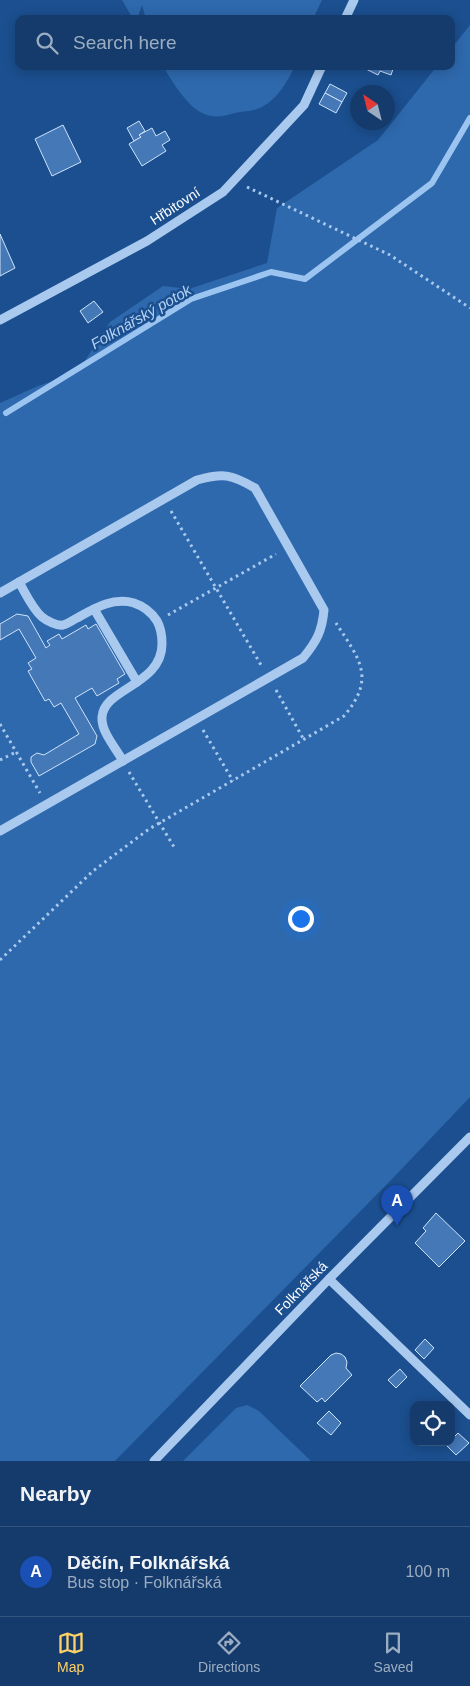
<!DOCTYPE html>
<meta charset="utf-8">
<style>
body{margin:0;font-family:Helvetica,sans-serif;background:#214673;color:#f1f3f6}
.controls{position:absolute;right:15px;bottom:15px;display:grid;overflow:hidden;border-radius:10px;box-shadow:0 2px 12px #0003}
.controls button{width:45px;height:45px;display:grid;place-items:center;padding:0;border:0;border-bottom:1px solid #33557e;background:#143b6b;color:#f1f3f6;font:25px sans-serif}
.compass{position:absolute;left:350px;top:85px;width:45px;height:45px;border-radius:50%;background:#143b6b;box-shadow:0 2px 12px #0003;rotate:325deg}
.you{position:absolute;left:300px;top:918px;width:18px;height:18px;margin:-12px;border:4px solid #fff;border-radius:50%;background:#1a73e8;box-shadow:0 0 0 8px #1a73e833}
.badge{display:grid;place-items:center;width:32px;height:32px;border-radius:50%;background:#ffd166;color:#fff;font-size:16px;font-weight:700}
.pin{position:absolute;translate:-50% -41px;filter:drop-shadow(0 1px 2px #0008)}
.pin::after{content:'';position:absolute;top:26px;width:18px;height:15px;background:inherit;clip-path:polygon(0 0,100% 0,50% 100%)}
.list{margin:0;padding:0;list-style:none}
h2{display:flex;justify-content:space-between;align-items:center;height:65px;margin:0;padding:0 20px;font-size:21px}
h2 small{font-size:16px;font-weight:400;color:#9dadc1}
.list li{display:grid;grid-template-columns:32px 1fr auto;gap:15px;align-items:center;box-sizing:border-box;height:90px;padding:0 20px;border-top:1px solid #33557e}
.list b{display:block;font-size:19px;white-space:nowrap}
.list p{margin:0;font-size:16px;white-space:nowrap;color:#9dadc1}
.list em{font-size:16px;font-style:normal;color:#9dadc1}
.icon{flex:none;width:28px;height:28px;fill:none;stroke:currentColor;stroke-width:2;stroke-linecap:round;stroke-linejoin:round}
.map{position:relative;flex:none;width:470px;height:1461px;overflow:hidden}
.search{position:absolute;background:#143b6b;box-shadow:0 2px 12px #0003;left:15px;right:15px;top:15px;height:55px;display:flex;align-items:center;gap:12px;box-sizing:border-box;padding:0 18px;border-radius:10px;color:#9dadc1;font-size:19px}
.sheet{height:155px;background:#143b6b}
nav{display:flex;justify-content:space-around;align-items:center;box-sizing:border-box;height:70px;border-top:1px solid #33557e;background:#143b6b;font-size:14px;color:#9dadc1}
nav a{display:grid;justify-items:center;gap:2px}
nav .on{color:#ffd166}
.map>svg:first-child{display:block}
</style>
<div class="map">
<svg width="470" height="1461" viewBox="0 0 470 1461">
<rect width="100%" height="100%" fill="#1b4f8f"/>
<g fill="#2e69ad">
<path d="M122 0H322L313 19H146L142 5 137 19H133Z"/>
<path d="M470 25V1097L395 1176 115 1461H0V403L38 386 77 373 110 322 163 286 189 289 267 263 277 208 378 140 437 66H451V49Z"/>
<path d="M163 66H295C286 84 275 104 254 110 248 112 241 111 235 113 224 116 213 119 202 113 187 106 171 80 163 66Z"/>
<path d="M247 1405 259 1411 311 1461H183L236 1408Z"/>
</g>
<g fill="none" stroke-linecap="round" stroke-linejoin="round">
<path stroke="#9cc4f0" stroke-width="6" d="M6 413 191 299 271 272 305 279 432 183 470 118"/>
</g>
<g fill="#4478b7" stroke="#cfe3fa">
<path d="M367 66H394L391 75 380 71 378 75 366 69Z"/>
<path d="M330 84 347 93 342 102 325 93Z"/>
<path d="M325 93 342 102 336 113 319 104Z"/>
<path d="M139 121 145 131 139 135 141 137 134 141 127 128Z"/>
<path d="M63 125 81 162 52 176 35 139Z"/>
<path d="M152 128 156 136 165 131 170 140 162 145 166 151 142 166 129 144 141 137 139 135Z"/>
<path d="M0 234 15 268 0 276Z"/>
<path d="M94 301 103 312 88 323 80 311Z"/>
<path d="M17 614 28 616 46 648 50 645 47 641 59 634 62 639 86 625 88 629 96 624 125 674 117 679 119 683 97 696 92 688 75 698 97 736 95 744 39 776 31 762V757L37 753 44 755 79 734 61 703 54 707 49 699 45 701 28 671 32 669 28 663 36 658 19 629 0 640V624Z"/>
<path d="M436 1213 465 1241 439 1267 415 1243 426 1231 423 1228Z"/>
<path d="M425 1339 434 1348 424 1359 415 1350Z"/>
<path d="M336 1353 341 1354 345 1357 347 1362 346 1368 352 1375 325 1402 322 1398 317 1402 300 1386 331 1355Z"/>
<path d="M400 1369 407 1377 396 1388 388 1380Z"/>
<path d="M329 1411 341 1423 331 1435 317 1423Z"/>
<path d="M458 1433 469 1443 456 1455 446 1445 451 1442V1440Z"/>
</g>
<g fill="none" stroke-linecap="round" stroke-linejoin="round">
<g stroke="#a9c9ee" stroke-width="3" stroke-dasharray="2.5 4" stroke-linecap="butt">
<path d="M247 187 390 255 470 308"/>
<path d="M171 511 261 665"/>
<path d="M168 615 276 554"/>
<path d="M276 690 304 740"/>
<path d="M0 724 40 793"/>
<path d="M203 730 233 781"/>
<path d="M0 760 16 752"/>
<path d="M129 772 174 847"/>
<path d="M0 960 93 871 149 829 344 716C376 678 360 660 336 623"/>
</g>
<g stroke="#a9c9ee" stroke-width="9">
<path d="M345 19 354 0"/>
<path d="M0 320 147 241 223 192 304 105 322 66"/>
<path d="M19 582C26 594 32 608 42 617 47 621 57 626 63 625 67 624 73 620 77 618 95 608 113 597 134 603 143 606 152 613 157 621 161 628 162 636 162 644 162 685 104 688 102 717 101 732 116 748 123 761"/>
<path d="M0 593 197 480C223 473 231 474 255 488L324 610C322 631 317 641 303 658L0 831"/>
<path d="M94 609 137 682"/>
<path d="M329 1279 470 1415"/>
<path d="M154 1461 329 1279 470 1137"/>
</g>
</g>
<g text-anchor="middle" stroke-width="5" stroke-linejoin="round" paint-order="stroke">
<g font-size="14" fill="#fff" stroke="#1b4f8f">
<text transform="translate(175 206) rotate(-33)" y="5">Hřbitovní</text>
<text transform="translate(301 1288) rotate(-46)" y="5">Folknářská</text>
</g>
<g font-size="15" font-style="italic" fill="#b5d3f5" stroke="#1b4f8f">
<text transform="translate(141 317) rotate(-30)" y="5">Folknářský potok</text>
</g>
</g>
</svg>
<div class="controls">
<button><svg class="icon" aria-label="locate" viewBox="0 0 24 24"><circle cx="12" cy="12" r="6"/><path d="M12 2v4M12 18v4M2 12h4M18 12h4"/></svg></button>
</div>
<svg class="compass" viewBox="-18 -18 36 36"><path d="M0-13l5 13h-10z" fill="#e53935"/><path d="M0 13l5-13h-10z" fill="#9dadc1"/></svg>
<div class="you"></div>
<div class="pin badge" style="left:397px;top:1226px;background:#1a4fb4">A</div>
<div class="search"><svg class="icon" aria-label="search" viewBox="0 0 24 24"><circle cx="10" cy="10" r="6"/><path d="M15 15l6 6"/></svg>Search here</div>
</div>
<section class="sheet">
<h2>Nearby<small></small></h2>
<ul class="list">
<li><span class="badge" style="background:#1a4fb4">A</span><div><b>Děčín, Folknářská</b><p>Bus stop · Folknářská</p></div><em>100 m</em></li>
</ul>
</section>
<nav>
<a class="on"><svg class="icon" aria-label="map" viewBox="0 0 24 24"><path d="M3 6l6-2 6 2 6-2v14l-6 2-6-2-6 2zM9 4v14M15 6v14"/></svg>Map</a>
<a><svg class="icon" aria-label="directions" viewBox="0 0 24 24"><path d="M12 3l9 9-9 9-9-9zM9 14v-3h6M13 9l2 2-2 2"/></svg>Directions</a>
<a><svg class="icon" aria-label="saved" viewBox="0 0 24 24"><path d="M7 4h10v16l-5-4-5 4z"/></svg>Saved</a>
</nav>
